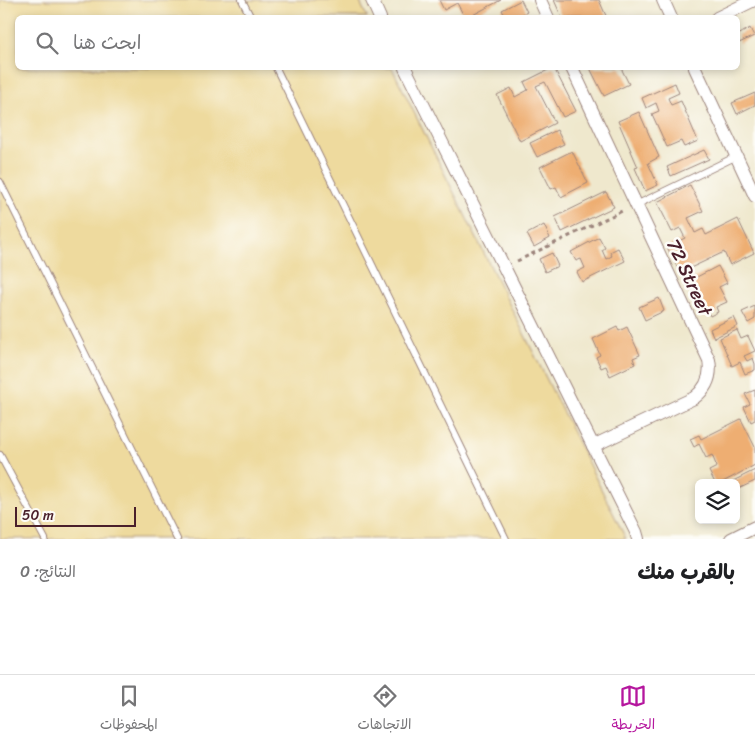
<!DOCTYPE html>
<html lang="ar">
<meta charset="utf-8">
<style>
body{margin:0;font-family:Sriracha,"Playpen Sans Arabic",sans-serif;background:#f6f6f6;color:#202124;direction:rtl}
.controls{position:absolute;right:15px;bottom:15px;display:grid;overflow:hidden;border-radius:8px;box-shadow:0 2px 8px #0003}
.controls button{width:45px;height:45px;display:grid;place-items:center;padding:0;border:0;border-bottom:1px solid #e0e0e0;background:#fff;color:#202124;font:25px sans-serif}
.scale{position:absolute;left:15px;bottom:12px;width:121px;box-sizing:border-box;padding-left:5px;border:2px solid #4a1f2b;border-top:0;font-size:14px;line-height:18px;white-space:nowrap;color:#4a1f2b;-webkit-text-stroke:4px #fdfcf7;paint-order:stroke}
.list{margin:0;padding:0;list-style:none}
h2{display:flex;justify-content:space-between;align-items:center;height:65px;margin:0;padding:0 20px;font-size:21px}
h2 small{font-size:16px;font-weight:400;color:#757577}
.icon{flex:none;width:28px;height:28px;fill:none;stroke:currentColor;stroke-width:2;stroke-linecap:round;stroke-linejoin:round}
.map{position:relative;flex:none;width:755px;height:539px;overflow:hidden;direction:ltr}
.search{position:absolute;background:#fff;box-shadow:0 2px 8px #0003;left:15px;right:15px;top:15px;height:55px;display:flex;align-items:center;gap:12px;box-sizing:border-box;padding:0 18px;border-radius:8px;color:#757577;font-size:19px}
.sheet{height:135px;background:#fff}
nav{display:flex;justify-content:space-around;align-items:center;box-sizing:border-box;height:70px;border-top:1px solid #e0e0e0;background:#fff;font-size:14px;color:#757577}
nav a{display:grid;justify-items:center;gap:2px}
nav .on{color:#b5179e}
.map>svg:first-child{display:block}
</style>
<div class="map">
<svg width="755" height="539" viewBox="0 0 755 539">
<rect width="100%" height="100%" fill="#fdfcf7"/>
<filter id="ink" filterUnits="userSpaceOnUse"><feTurbulence type="fractalNoise" baseFrequency=".02" numOctaves="2"/><feDisplacementMap in="SourceGraphic" scale="10" xChannelSelector="R" yChannelSelector="G"/><feConvolveMatrix kernelMatrix="1 2 1 2 8 2 1 2 1" color-interpolation-filters="sRGB"/></filter>
<filter id="wash" filterUnits="userSpaceOnUse"><feTurbulence type="fractalNoise" baseFrequency=".0096" numOctaves="4" result="noise"/><feDisplacementMap in="SourceGraphic" scale="20" xChannelSelector="R" yChannelSelector="G"/><feGaussianBlur stdDeviation="1.12" result="paint"/><feColorMatrix in="noise" values="0 0 0 0 0 0 0 0 0 0 0 0 0 0 0 0 0 1.4 0 .05"/><feComposite in="paint" operator="in"/></filter>
<g filter="url(#wash)">
<rect width="100%" height="100%" fill="#efe8cd"/>
<path fill="#eeda9e" stroke="#9c7c64" d="M0 0H359L367 17 18 18V68H392L626 539H0Z"/>
<g id="blocks">
<g fill="#eeae72">
<path d="M439 0H501L467 18H465L457 3 444 10Z"/>
<path d="M521 0 527 12 516 18H506L502 10Z"/>
<path d="M554 0H599L607 18H562Z"/>
<path d="M750 28 754 36 739 43 738 35Z"/>
<path d="M552 68H554L576 111 563 117 545 82 536 86 555 123 520 141 497 95 511 88 515 97 528 90 524 82Z"/>
<path d="M590 68H621L629 84 604 96Z"/>
<path d="M675 83 679 93 668 98 671 105 681 101 698 141 684 147 681 141 667 147 652 114 659 111 656 103 646 108 642 98Z"/>
<path d="M755 93V105L737 114 732 103Z"/>
<path d="M639 112 659 157 648 163 658 185 645 191 635 168 638 167 618 121Z"/>
<path d="M557 130 564 144 537 157 530 143Z"/>
<path d="M704 150 709 159 671 176 667 167Z"/>
<path d="M572 151 588 183 561 197 556 187 551 189 540 167Z"/>
<path d="M690 185 703 211 688 218 695 233 703 229 706 235 738 219 754 253 730 265 724 252 680 273 667 247 685 238 680 228 672 232 657 202Z"/>
<path d="M606 192 614 207 562 232 555 217Z"/>
<path d="M544 225 550 238 534 247 527 234Z"/>
<path d="M599 237 605 248 602 250 606 259 612 256 610 252 618 248 625 261 582 282 577 272 585 268 581 259 576 261 571 252Z"/>
<path d="M552 253 558 266 545 272 539 259Z"/>
<path d="M718 266 727 283 719 287 727 302 716 307 718 312 710 316 691 280Z"/>
<path d="M659 298 664 311 645 320 639 307Z"/>
<path d="M755 306V319L748 323 742 312Z"/>
<path d="M734 317 738 326 714 338 710 329Z"/>
<path d="M617 327 619 331 627 327 640 355 633 358 635 364 610 376 606 366 601 368 596 357 600 355 593 339Z"/>
<path d="M737 330 741 339 748 336 755 351 744 356 747 361 753 358 755 364V370L745 374 740 362 732 366 720 338Z"/>
<path d="M755 390V420L751 422 744 407 750 404 745 394Z"/>
<path d="M741 419 755 447V465L721 483H715L709 471 717 467 712 455 706 458 699 444 694 447 690 439 699 435 701 439Z"/>
<path d="M755 470V481L736 490V483H729Z"/>
</g>
</g>
</g>
<g filter="url(#ink)">
<use href="#blocks" fill-opacity="0" stroke="#9c847c" stroke-width="1"/>
<g fill="none" stroke-linecap="round" stroke-linejoin="round">
<defs>
<g id="lane">
<path d="M242 0 251 18"/>
<path d="M276 68 506 539"/>
<path d="M0 182 177 539"/>
<path d="M636 205 737 156"/>
<path d="M0 455 45 539"/>
</g>
<g id="street">
<path d="M372 0 380 18"/>
<path d="M540 0 548 18"/>
<path d="M663 0 671 18"/>
<path d="M717 18 754 0"/>
<path d="M405 68 636 532 638 539"/>
<path d="M572 68 709 360C712 376 707 388 694 398L593 446"/>
<path d="M695 68 755 196"/>
<path d="M731 539 755 527"/>
</g>
</defs>
<use href="#lane" stroke="#9c847c" stroke-width="8"/>
<use href="#street" stroke="#9c847c" stroke-width="14"/>
<path stroke="#9c847c" stroke-width="3" stroke-dasharray="4 4" stroke-linecap="butt" d="M517 261 624 210"/>
<use href="#lane" stroke="#fff" stroke-width="6"/>
<use href="#street" stroke="#fff" stroke-width="12"/>
</g>
</g>
<g text-anchor="middle" stroke-width="5" stroke-linejoin="round" paint-order="stroke">
<g font-size="19" fill="#4a1f2b" stroke="#fdfcf7">
<text transform="translate(690 277) rotate(65)" y="7">72 Street</text>
</g>
</g>
</svg>
<div class="controls">
<button><svg class="icon" aria-label="layers" viewBox="0 0 24 24"><path d="M12 4l9 5-9 5-9-5zM3 14l9 5 9-5"/></svg></button>
</div>
<div class="scale">50 m</div>
<div class="search"><svg class="icon" aria-label="search" viewBox="0 0 24 24"><circle cx="10" cy="10" r="6"/><path d="M15 15l6 6"/></svg>ابحث هنا</div>
</div>
<section class="sheet">
<h2>بالقرب منك<small>النتائج: 0</small></h2>
<ul class="list">
</ul>
</section>
<nav>
<a class="on"><svg class="icon" aria-label="map" viewBox="0 0 24 24"><path d="M3 6l6-2 6 2 6-2v14l-6 2-6-2-6 2zM9 4v14M15 6v14"/></svg>الخريطة</a>
<a><svg class="icon" aria-label="directions" viewBox="0 0 24 24"><path d="M12 3l9 9-9 9-9-9zM9 14v-3h6M13 9l2 2-2 2"/></svg>الاتجاهات</a>
<a><svg class="icon" aria-label="saved" viewBox="0 0 24 24"><path d="M7 4h10v16l-5-4-5 4z"/></svg>المحفوظات</a>
</nav>
